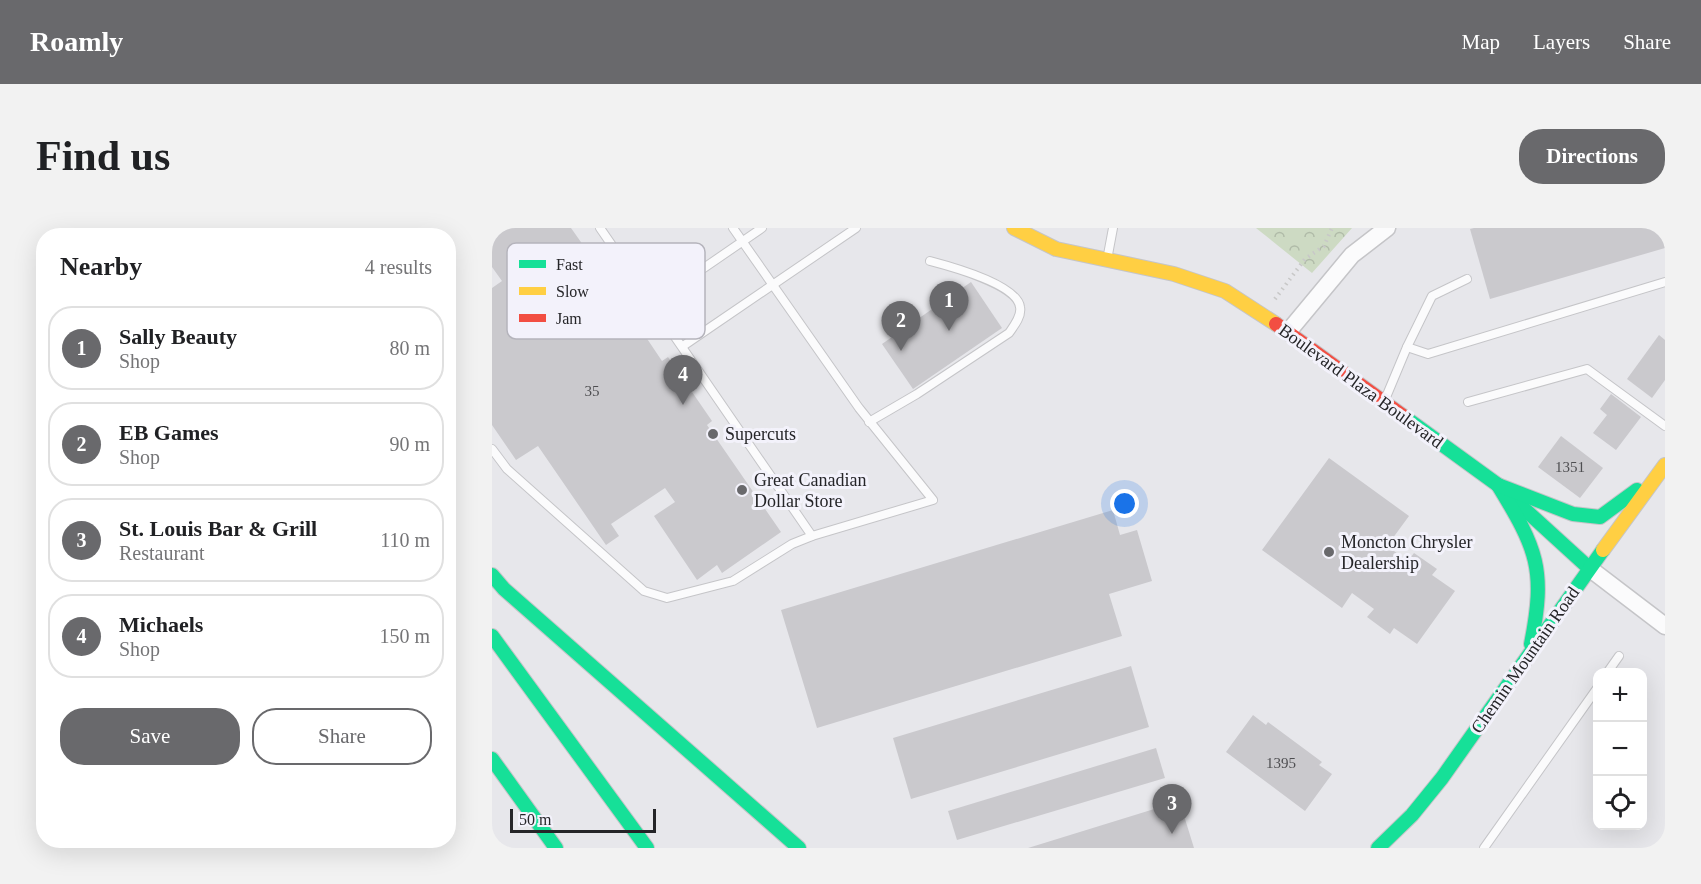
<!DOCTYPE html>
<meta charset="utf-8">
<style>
body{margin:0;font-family:Georgia,serif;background:#f2f2f2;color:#202124}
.controls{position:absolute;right:18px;bottom:18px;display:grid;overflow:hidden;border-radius:12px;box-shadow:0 6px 24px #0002}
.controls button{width:54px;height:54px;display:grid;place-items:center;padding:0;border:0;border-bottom:2px solid #e0e0e0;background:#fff;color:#202124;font:30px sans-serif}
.scale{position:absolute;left:18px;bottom:15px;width:146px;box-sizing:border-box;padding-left:6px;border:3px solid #252528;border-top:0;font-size:16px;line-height:21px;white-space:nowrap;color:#252528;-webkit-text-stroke:4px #f3f2fb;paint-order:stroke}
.you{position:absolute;left:633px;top:276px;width:21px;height:21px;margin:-15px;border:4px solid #fff;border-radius:50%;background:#1a73e8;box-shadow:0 0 0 9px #1a73e833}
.badge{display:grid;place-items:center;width:39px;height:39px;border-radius:50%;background:#69696c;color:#fff;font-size:20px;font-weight:700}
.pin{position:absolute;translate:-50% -50px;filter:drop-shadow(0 2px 3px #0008)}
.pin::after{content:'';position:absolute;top:32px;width:21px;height:18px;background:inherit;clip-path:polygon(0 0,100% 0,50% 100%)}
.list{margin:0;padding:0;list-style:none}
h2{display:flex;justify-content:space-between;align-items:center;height:78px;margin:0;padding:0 24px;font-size:26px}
h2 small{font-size:20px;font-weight:400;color:#757577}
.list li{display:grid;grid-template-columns:39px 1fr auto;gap:18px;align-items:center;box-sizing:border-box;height:84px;margin:0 12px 12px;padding:0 12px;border:2px solid #e0e0e0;border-radius:24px}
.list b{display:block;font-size:22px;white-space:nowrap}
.list p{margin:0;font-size:20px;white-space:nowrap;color:#757577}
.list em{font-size:20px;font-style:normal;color:#757577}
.actions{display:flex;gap:12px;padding:18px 24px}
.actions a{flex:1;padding:14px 0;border:2px solid #69696c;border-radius:24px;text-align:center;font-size:21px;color:#69696c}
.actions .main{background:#69696c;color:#fff}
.icon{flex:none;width:33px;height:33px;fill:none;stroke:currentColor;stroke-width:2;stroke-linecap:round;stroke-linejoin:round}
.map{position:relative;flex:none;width:1173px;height:620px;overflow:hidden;border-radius:24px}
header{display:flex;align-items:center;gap:36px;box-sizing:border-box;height:84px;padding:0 30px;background:#69696c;color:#fff}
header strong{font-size:28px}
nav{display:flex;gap:33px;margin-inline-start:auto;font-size:21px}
.intro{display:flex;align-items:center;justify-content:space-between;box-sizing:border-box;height:144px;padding:0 36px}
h1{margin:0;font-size:42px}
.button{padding:15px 27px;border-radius:24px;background:#69696c;color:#fff;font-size:21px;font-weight:700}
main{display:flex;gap:36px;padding:0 36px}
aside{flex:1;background:#fff;border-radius:24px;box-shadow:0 6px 24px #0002}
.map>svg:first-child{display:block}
</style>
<header>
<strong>Roamly</strong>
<nav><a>Map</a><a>Layers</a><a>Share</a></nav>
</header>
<div class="intro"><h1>Find us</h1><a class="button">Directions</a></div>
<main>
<aside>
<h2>Nearby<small>4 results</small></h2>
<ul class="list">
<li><span class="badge">1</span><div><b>Sally Beauty</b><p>Shop</p></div><em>80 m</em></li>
<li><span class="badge">2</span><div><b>EB Games</b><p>Shop</p></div><em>90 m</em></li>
<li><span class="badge">3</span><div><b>St. Louis Bar &amp; Grill</b><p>Restaurant</p></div><em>110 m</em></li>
<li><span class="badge">4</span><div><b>Michaels</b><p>Shop</p></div><em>150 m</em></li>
</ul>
<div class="actions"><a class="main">Save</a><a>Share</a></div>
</aside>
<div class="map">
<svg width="1173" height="620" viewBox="0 0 1173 620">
<defs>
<pattern id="forest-crowns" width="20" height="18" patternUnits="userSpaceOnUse" patternTransform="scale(1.5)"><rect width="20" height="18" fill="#cddac3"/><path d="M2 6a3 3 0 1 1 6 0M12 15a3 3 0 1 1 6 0" fill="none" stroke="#b0bba8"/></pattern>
</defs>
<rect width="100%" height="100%" fill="#e7e7eb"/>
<path fill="url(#forest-crowns)" d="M764 0H860L820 45Z"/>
<g fill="#cac9cd">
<path d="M3 0H79L96 24 101 21 125 57 121 60 170 133 176 129 220 193 215 197 289 304 230 345 225 337 205 352 162 288 183 274 173 260 119 296 127 308 114 317 46 218 24 232 0 197V60L10 53 0 39V6L5 2Z"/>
<path d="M982 0H1173V20L998 71 978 1Z"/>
<path d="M479 54 510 100 421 161 390 116Z"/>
<path d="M1167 107 1173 112V152L1160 170 1135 151Z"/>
<path d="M1119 166 1149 189 1124 222 1101 205 1115 187 1108 181Z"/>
<path d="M1069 208 1111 240 1088 270 1046 239Z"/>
<path d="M837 230 917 288 895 318 916 333 922 325 945 341 940 347 963 363 925 416 902 400 898 406 875 389 882 381 860 365 850 380 770 322Z"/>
<path d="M621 282 628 307 645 302 660 353 617 366 630 408 325 500 289 382Z"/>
<path d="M639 438 657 499 419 571 401 510Z"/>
<path d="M761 487 774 497 776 494 830 534 827 537 840 546 813 583 734 524Z"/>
<path d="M664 520 673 550 465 612 456 583Z"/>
<path d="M672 578 673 583 689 578 702 620H536Z"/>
</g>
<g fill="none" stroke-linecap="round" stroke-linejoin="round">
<defs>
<g id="lane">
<path d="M108 0 320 308"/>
<path d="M615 32 621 0"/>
<path d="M161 75 270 0"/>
<path d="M191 118 364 0"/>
<path d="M915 119 936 126 1173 54"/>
<path d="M892 174 915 119 940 68 975 51"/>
<path d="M976 174 1095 141 1173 198"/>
<path d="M377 194 425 166 517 105C522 98 530 88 528 79 525 56 457 38 438 33"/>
<path d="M0 221 15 241 152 363 175 370 241 353 300 316 320 308 441 272 367 180 241 0"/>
<path d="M1115 445 1127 428"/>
<path d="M992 620 1106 459"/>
</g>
<g id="street">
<path d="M796 104 860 27 895 0"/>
<path d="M1097 340 1173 398"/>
</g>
<g id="fast">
<path d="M911 188 1006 257 1097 340"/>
<path d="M1006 257C1045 321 1054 341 1039 416"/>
<path d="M1006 257 1081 286 1108 289 1145 262"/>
<path d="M0 347 12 361 307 620"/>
<path d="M0 408 155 620"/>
<path d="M0 531 64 620"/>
<path d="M886 620 920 587 950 550 1111 322"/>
</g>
<g id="slow">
<path d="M522 0 564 21 682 46 733 63 784 96"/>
<path d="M1111 322 1173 237"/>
</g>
<path id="jam" d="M784 96 911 188"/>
</defs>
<use href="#lane" stroke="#c5c5c8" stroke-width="10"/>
<use href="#street" stroke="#c5c5c8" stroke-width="19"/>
<use href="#fast" stroke="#c5c5c8" stroke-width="16"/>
<use href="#slow" stroke="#c5c5c8" stroke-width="16"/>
<use href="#jam" stroke="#c5c5c8" stroke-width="16"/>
<path stroke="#c8c8c8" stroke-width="4" stroke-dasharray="1.5 4.5" stroke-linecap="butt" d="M783 71 813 31 832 18 840 0"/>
<use href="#lane" stroke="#fbfbfc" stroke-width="8"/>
<use href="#street" stroke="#fbfbfc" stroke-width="16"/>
<use href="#fast" stroke="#16e098" stroke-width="14"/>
<use href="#slow" stroke="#ffcf43" stroke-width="14"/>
<use href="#jam" stroke="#f24e42" stroke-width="14"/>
</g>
<g fill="#69696c" stroke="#f3f2fb" stroke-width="2">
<circle cx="221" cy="206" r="6"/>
<circle cx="250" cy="262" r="6"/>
<circle cx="837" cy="324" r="6"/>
</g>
<g text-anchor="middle" stroke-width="6" stroke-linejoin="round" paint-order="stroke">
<g font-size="15" fill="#4e4e51">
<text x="100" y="168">35</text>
<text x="1078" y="244">1351</text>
<text x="789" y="540">1395</text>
</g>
<g font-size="18" fill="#252528" stroke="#f3f2fb">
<text transform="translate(869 158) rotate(36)" y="6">Boulevard Plaza Boulevard</text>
<text transform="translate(1033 432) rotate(-55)" y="6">Chemin Mountain Road</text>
</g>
<g font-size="18" fill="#252528" stroke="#f3f2fb" text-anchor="start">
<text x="233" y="212">Supercuts</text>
<text x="262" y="258">Great Canadian<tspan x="262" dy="21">Dollar Store</tspan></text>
<text x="849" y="320">Moncton Chrysler<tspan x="849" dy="21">Dealership</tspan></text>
</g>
</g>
<rect x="15" y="15" width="198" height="96" rx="9" fill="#f3f2fb" stroke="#b5b4bc" stroke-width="1.5"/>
<rect x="27" y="32" width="27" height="8" fill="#16e098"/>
<rect x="27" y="59" width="27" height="8" fill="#ffcf43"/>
<rect x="27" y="86" width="27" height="8" fill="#f24e42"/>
<g font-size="16" fill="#252528">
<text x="64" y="42">Fast</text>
<text x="64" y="69">Slow</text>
<text x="64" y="96">Jam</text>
</g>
</svg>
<div class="controls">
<button>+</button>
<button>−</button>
<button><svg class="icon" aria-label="locate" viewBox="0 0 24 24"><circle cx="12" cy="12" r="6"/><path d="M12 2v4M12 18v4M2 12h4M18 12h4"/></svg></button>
</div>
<div class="scale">50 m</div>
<div class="you"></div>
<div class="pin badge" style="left:457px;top:103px">1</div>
<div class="pin badge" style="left:409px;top:123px">2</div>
<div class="pin badge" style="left:680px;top:606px">3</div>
<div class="pin badge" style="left:191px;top:177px">4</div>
</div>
</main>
